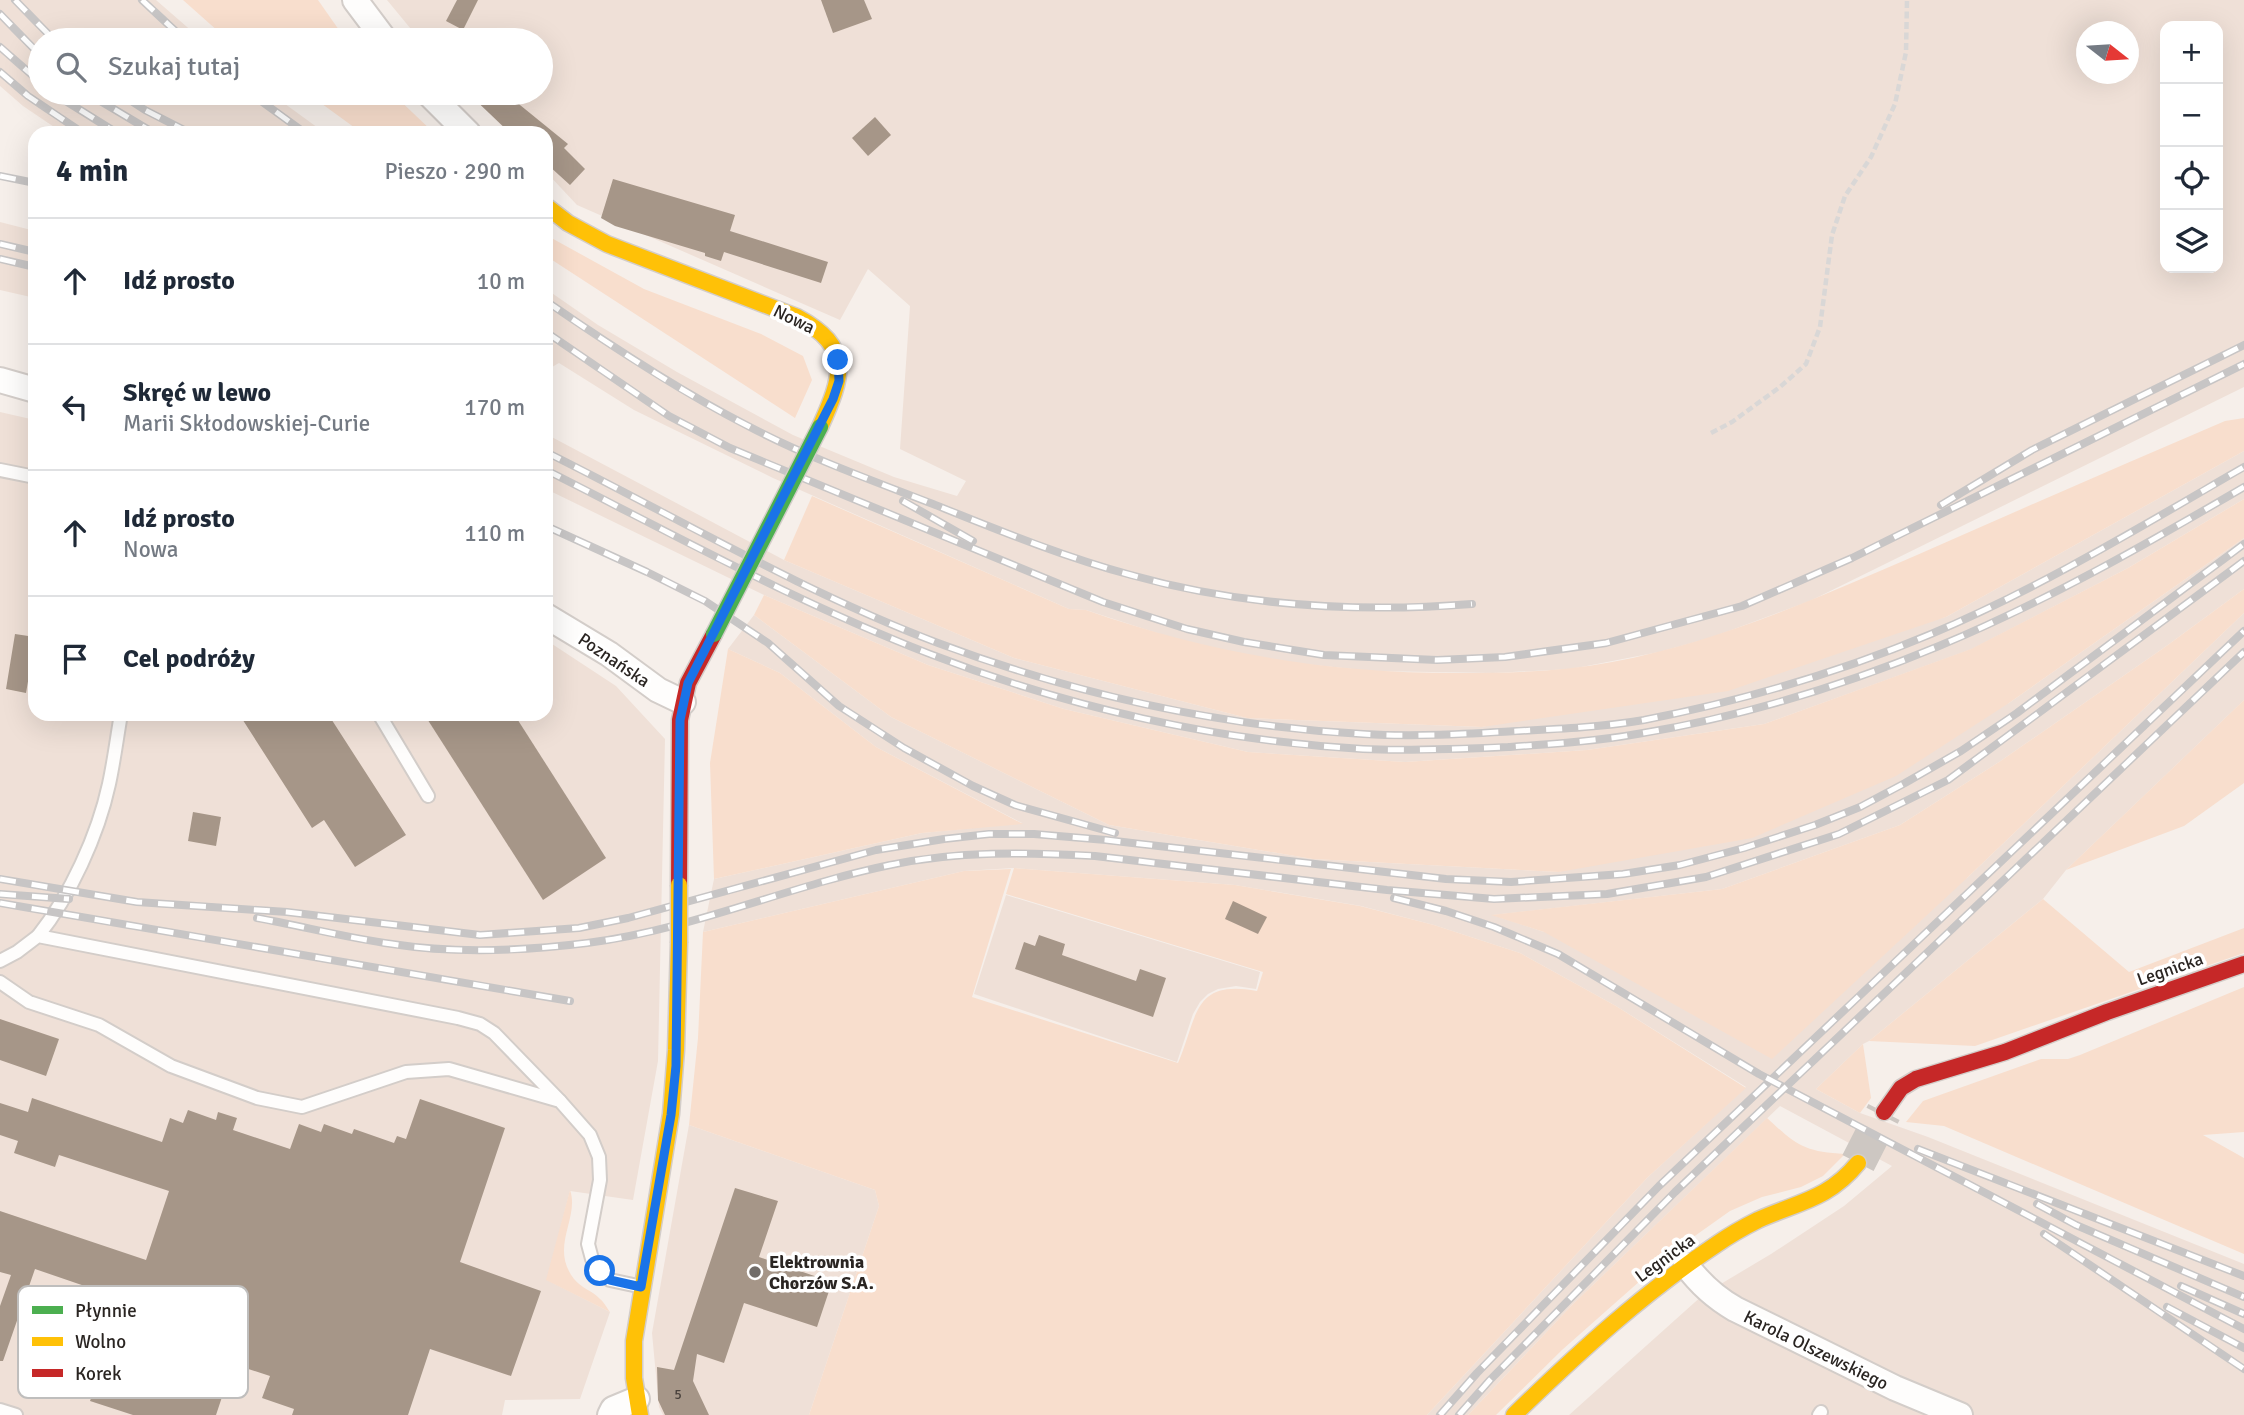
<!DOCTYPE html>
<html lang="pl">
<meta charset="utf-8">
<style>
body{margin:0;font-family:Signika,sans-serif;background:#f6f6f7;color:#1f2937}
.controls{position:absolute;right:21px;top:21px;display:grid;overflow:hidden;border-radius:14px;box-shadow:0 7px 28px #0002}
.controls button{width:63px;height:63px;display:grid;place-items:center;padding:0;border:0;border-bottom:2px solid #e0e1e3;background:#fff;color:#1f2937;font:35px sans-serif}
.compass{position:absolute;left:2076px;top:21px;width:63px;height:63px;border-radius:50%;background:#fff;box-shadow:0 7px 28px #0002;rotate:107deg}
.stop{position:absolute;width:21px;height:21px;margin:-16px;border:5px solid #1a73e8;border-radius:50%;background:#fff}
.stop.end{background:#1a73e8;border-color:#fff;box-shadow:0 2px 7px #0008}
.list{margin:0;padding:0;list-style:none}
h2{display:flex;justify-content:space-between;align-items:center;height:91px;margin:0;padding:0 28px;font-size:30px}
h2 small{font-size:23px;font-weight:400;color:#747a83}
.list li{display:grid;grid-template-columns:46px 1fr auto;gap:21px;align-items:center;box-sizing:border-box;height:126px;padding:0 28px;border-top:2px solid #e0e1e3}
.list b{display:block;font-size:26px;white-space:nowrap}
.list p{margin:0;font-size:23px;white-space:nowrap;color:#747a83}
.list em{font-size:23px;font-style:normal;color:#747a83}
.icon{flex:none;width:38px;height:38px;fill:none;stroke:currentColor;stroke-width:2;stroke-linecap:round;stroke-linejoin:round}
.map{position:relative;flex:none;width:2244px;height:1415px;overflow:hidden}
.search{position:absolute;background:#fff;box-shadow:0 7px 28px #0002;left:28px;top:28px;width:525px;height:77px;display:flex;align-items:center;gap:18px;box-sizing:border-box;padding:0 24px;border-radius:38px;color:#747a83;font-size:26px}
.panel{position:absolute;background:#fff;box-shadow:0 7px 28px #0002;left:28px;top:126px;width:525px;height:595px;border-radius:21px}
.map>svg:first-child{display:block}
</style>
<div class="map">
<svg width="2244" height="1415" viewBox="0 0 2244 1415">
<rect width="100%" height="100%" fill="#f6efea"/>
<g fill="#efe0d7" fill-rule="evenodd">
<path d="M0 0H156L202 40H40V93H270L325 133H63L23 106 0 86Z"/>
<path d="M387 0H2244V387L1810 601 1710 638 1659 652 1571 669 1493 673 1372 671 1285 662 1227 651 1166 636 1086 610 1069 609 773 478 634 410 559 363 552 367 549 374 546 373V289L598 325 677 372 793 435 894 477 957 496 966 481 900 449 910 306 868 269 840 320 577 205 546 172V133H509L470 93H541V40H420ZM2165 26H2218V268H2165ZM2086 32H2128V74H2086Z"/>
<path d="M0 222 35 231V298L0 290Z"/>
<path d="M0 412 35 420V714H546V640L616 686 665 739 658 1061 633 1200 570 1191 547 1280 610 1312 580 1399 505 1400 502 1415H0Z"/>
<path d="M546 434 784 560 1014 658 1247 718 1482 727 1946 617 2244 451V499L2128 568 1972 649 1764 724 1587 750 1405 762 1248 752 1064 709 928 665 764 595 546 489Z"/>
<path d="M2244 538V589L2165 647 1999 762 1900 825 1722 889 1493 915 1544 932 1967 878 2244 613V700L2066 870 2043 899 1869 1041 1863 1044 1816 1089 1860 1113 1928 1137 2244 1264V1415H1569L1704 1294 1771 1254 1844 1206 1892 1166 1780 1106 1572 1305 1468 1415H1427L1648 1177 1746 1087 1616 1006 1520 953 1434 925 1361 906 1235 885 1014 868 964 871 703 932 714 879 922 833 1022 823 876 747 780 673 728 649 754 615 891 717 1109 825 1313 859 1559 872 2009 703Z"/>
<path d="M1006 895 1260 972 1256 989 1236 986 1218 989 1208 994 1200 1002 1193 1014 1177 1062 974 994Z"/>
<path d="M689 1125 875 1190 879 1206 809 1415H663L659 1407 652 1333Z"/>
</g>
<g fill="#f8decd">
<path d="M183 0H318L346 40H228Z"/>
<path d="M307 93H392L434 133H362Z"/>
<path d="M546 235 644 289 761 334 803 356 812 380 795 418 546 256Z"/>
<path d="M2244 418V451L1946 617 1728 691 1482 727 1247 718 1014 658 784 560 812 496 1069 609 1086 610C1209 653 1326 673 1456 673 1508 673 1560 672 1612 662 1719 642 1817 598 1917 555 2019 510 2122 465 2225 421Z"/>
<path d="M2244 499V538L2009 703 1896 776 1752 838 1559 872 1313 859 1109 825 891 717 754 615 764 595 928 665 1064 709 1248 752 1405 762 1587 750 1764 724 1971 649 2128 568Z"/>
<path d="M2244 589V613L1967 878 1772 1059 1544 932 1491 915 1722 889 1900 825 1999 762 2165 647Z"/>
<path d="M728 649 780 673 876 747 1023 824 922 833 714 879 710 763Z"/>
<path d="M2244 700V783L2184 826 2066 870Z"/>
<path d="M1014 868 1235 885 1360 906 1434 925 1520 953 1616 1006 1746 1088 1648 1177 1427 1415H809L879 1206 875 1190 689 1125 698 1038 703 932 964 871 1011 869 972 997 1178 1063C1198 1017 1192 979 1257 991L1263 972 1006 894Z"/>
<path d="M2043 899 2129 972 2244 928V953L1975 1046 1869 1041Z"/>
<path d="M2244 987V1132L2203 1135 2244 1158V1254L1944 1126 1906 1122 1923 1101 2041 1059H2068L2080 1055Z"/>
<path d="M1863 1044 1871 1098 1860 1113 1816 1089Z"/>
<path d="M1767 1118C1796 1145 1804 1152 1845 1154L1823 1176 1801 1187 1762 1197 1730 1211 1675 1250 1562 1350 1496 1415H1468L1572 1305Z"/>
<path d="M570 1190C580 1218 549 1247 574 1279 581 1288 593 1291 600 1299 604 1302 607 1308 610 1312L546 1280Z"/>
</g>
<g fill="#a69688">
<path d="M457 0H478L463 30 446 21Z"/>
<path d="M821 0H864L872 19 833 33Z"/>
<path d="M468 93H509L520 105 568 144 564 148 585 169 570 185 548 165 546 167V133H510Z"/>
<path d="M875 117 891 135 868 156 852 138Z"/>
<path d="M613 179 735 215 730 231 828 262 821 283 724 252 721 261 705 256V253L615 226 601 218Z"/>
<path d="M15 634 35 637V658H32L26 693 6 689Z"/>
<path d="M239 714H328L406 835 355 867 324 820 312 828Z"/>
<path d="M424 714H514L606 858 543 900Z"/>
<path d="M193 812 221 817 216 846 188 841Z"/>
<path d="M1233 901 1267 917 1258 934 1225 919Z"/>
<path d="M1039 935 1065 944 1062 955 1136 981 1140 969 1166 978 1153 1017 1015 969 1024 942 1035 946Z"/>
<path d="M0 1019 59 1039 46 1076 0 1060Z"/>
<path d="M32 1098 162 1142 170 1118 183 1123 188 1110 216 1120 218 1112 237 1118 233 1130 290 1149 299 1124 321 1132 324 1124 352 1134 354 1129 394 1143 397 1136 406 1139 420 1099 505 1128 460 1262 541 1291 511 1376 430 1349 408 1415H292L294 1409 262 1398 270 1376 233 1364 216 1415H133L90 1401 95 1387 88 1384 96 1359 103 1362 114 1327 100 1322 108 1294 35 1269 3 1361H0V1306L11 1275 0 1272V1211L146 1260 169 1191 59 1155 55 1167 14 1153 18 1141 0 1135V1103L28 1112Z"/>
<path d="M735 1188 778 1201 759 1257 832 1282 817 1327 744 1303 724 1363 697 1354 693 1381 709 1415H665L658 1400 657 1367 674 1370Z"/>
</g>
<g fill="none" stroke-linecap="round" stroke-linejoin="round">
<path stroke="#cdc7c2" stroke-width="35" stroke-dasharray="35 18" stroke-linecap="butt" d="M1858 1163 1884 1112"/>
<defs>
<g id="lane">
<path d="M0 470 35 477"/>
<path d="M379 714 428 796"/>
<path d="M38 936C70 896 98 835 109 784 114 761 117 737 121 714"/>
<path d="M0 961 17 952 38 936 458 1018 480 1024 494 1033 560 1101"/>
<path d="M0 982 29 1002 99 1025 171 1066 257 1098 302 1107 406 1072 449 1069 560 1101 590 1135 599 1157 600 1180 588 1244 592 1259 600 1271 610 1280 638 1286"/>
<path d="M0 1410 16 1415"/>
<path d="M1819 1415 1821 1412"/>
</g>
<g id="street">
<path d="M355 0 385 40"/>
<path d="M428 93 468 133"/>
<path d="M0 380 35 390"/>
<path d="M546 616 609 654 658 690 683 702"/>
<path d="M1686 1265C1700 1284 1714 1297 1735 1309L1895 1388 1960 1415"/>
<path d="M610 1415 613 1409 637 1399"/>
</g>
<g id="slow">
<path d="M546 206 568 223 607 244 797 317C853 347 843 376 820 427"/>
<path d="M640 1415 634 1378V1341L671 1114 676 1050 679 943"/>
<path d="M1514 1415C1578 1353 1643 1293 1717 1244 1730 1235 1744 1227 1758 1220 1798 1202 1829 1199 1858 1163"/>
</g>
<g id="jam">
<path d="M679 885 680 720 688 683 714 634"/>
<path d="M1884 1112 1901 1088 1916 1079 2005 1052 2107 1012 2244 964"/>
</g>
</defs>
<use href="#lane" stroke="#d3cdc9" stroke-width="16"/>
<use href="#street" stroke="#d3cdc9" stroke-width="28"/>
<use href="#slow" stroke="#d3cdc9" stroke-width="19"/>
<use href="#jam" stroke="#d3cdc9" stroke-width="19"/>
<path stroke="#d9d7d6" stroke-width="4.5" stroke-dasharray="7 3.5" stroke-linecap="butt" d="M1711 433 1732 422 1780 387 1806 364 1820 327 1832 235 1845 196 1871 157 1895 104 1906 52 1907 0"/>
<use href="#lane" stroke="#fefdfc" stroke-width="12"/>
<use href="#street" stroke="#fefdfc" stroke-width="24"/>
<use href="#slow" stroke="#ffc107" stroke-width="16"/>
<use href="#jam" stroke="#c62828" stroke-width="16"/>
<defs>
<g id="rail">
<path d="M15 0 54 40"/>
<path d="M142 0 185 40"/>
<path d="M0 14 40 55"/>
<path d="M0 47 40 82"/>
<path d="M0 72 28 96 83 133"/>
<path d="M53 93 117 133"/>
<path d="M87 93 154 133"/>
<path d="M119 93 145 110 190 133"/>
<path d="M250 93 305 133"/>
<path d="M0 176 35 183"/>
<path d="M0 244 35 252"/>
<path d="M0 259 35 267"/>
<path d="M546 301C611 346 678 390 748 426 807 457 871 480 933 504 998 530 1064 557 1131 575 1242 606 1357 613 1472 604"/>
<path d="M546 332 669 416 730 448 1103 602 1187 629 1244 642 1324 655 1437 660 1505 657 1606 643 1742 606 1852 558 2244 364"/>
<path d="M546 452C676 517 801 591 938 643 1074 694 1218 726 1363 734 1415 737 1466 734 1517 731 1559 729 1603 727 1644 720 1742 701 1840 672 1931 634 2040 588 2142 526 2244 467"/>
<path d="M546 470C673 534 797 603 930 654 1067 707 1216 741 1363 749 1411 751 1460 749 1508 747 1553 744 1599 741 1643 733 1744 716 1845 685 1939 646 2045 602 2145 545 2244 487"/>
<path d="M903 501 973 541"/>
<path d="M1941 505 2032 450 2244 345"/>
<path d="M546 526 647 572 705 601 768 643 839 706 904 748 973 786 1015 805 1115 833"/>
<path d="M0 879 137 902 287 912 480 935 579 928 628 918 876 850 944 839 989 834H1034L1106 840 1446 879 1511 882 1623 874 1680 865 1744 848 1815 825 1860 807 1905 783 1961 751 2017 713 2244 544"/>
<path d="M0 894 69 899"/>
<path d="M1394 898 1446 911 1494 927 1558 954 1759 1074 2244 1329"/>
<path d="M0 903 570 1001"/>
<path d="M257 918C302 926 347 938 392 944 457 954 522 951 587 943 691 930 788 886 890 865 957 851 1027 852 1095 856L1387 890 1494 899 1607 894 1706 877 1839 834 1948 780 2244 561"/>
<path d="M1918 1149 2244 1276"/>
<path d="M2037 1204 2076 1225 2244 1297"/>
<path d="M2044 1234 2244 1369"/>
<path d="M2181 1286 2244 1314"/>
<path d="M2167 1307 2244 1348"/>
<path d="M1440 1415 1477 1373 1659 1186 2244 631"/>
<path d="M1459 1415 1490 1380 1675 1192 2244 652"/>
</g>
</defs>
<use href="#rail" stroke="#c7c5c5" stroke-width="8"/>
<use href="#rail" stroke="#fff" stroke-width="5" stroke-dasharray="16" stroke-linecap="butt"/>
<defs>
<path id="fast-bridge" d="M714 634 820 427"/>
<path id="slow-bridge" d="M679 885V943"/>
</defs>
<use href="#fast-bridge" stroke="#d3cdc9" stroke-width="19" stroke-linecap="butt"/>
<use href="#slow-bridge" stroke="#d3cdc9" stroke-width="19" stroke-linecap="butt"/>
<use href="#fast-bridge" stroke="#4caf50" stroke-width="16"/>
<use href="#slow-bridge" stroke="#ffc107" stroke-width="16"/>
</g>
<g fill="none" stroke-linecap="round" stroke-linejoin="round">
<path stroke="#1a73e8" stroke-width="9" d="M600 1271 610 1280 641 1287 671 1115 676 1066 680 720 688 683 833 399 839 381 838 360"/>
</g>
<circle fill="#716c68" stroke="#fff" stroke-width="2.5" cx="755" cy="1272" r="7"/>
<g text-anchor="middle" stroke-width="7" stroke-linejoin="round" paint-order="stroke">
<g font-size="14" fill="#49413c">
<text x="678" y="1399">5</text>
</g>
<g font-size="18" fill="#2a2522" stroke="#fff">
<text transform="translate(794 319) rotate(26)" y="6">Nowa</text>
<text transform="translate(614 660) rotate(34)" y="6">Poznańska</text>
<text transform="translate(2170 969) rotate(-19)" y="6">Legnicka</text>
<text transform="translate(1665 1258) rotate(-36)" y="6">Legnicka</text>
<text transform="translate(1816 1350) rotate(26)" y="6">Karola Olszewskiego</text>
</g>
<g font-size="18" font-weight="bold" fill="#2a2522" stroke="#fff" text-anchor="start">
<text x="769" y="1268">Elektrownia<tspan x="769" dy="21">Chorzów S.A.</tspan></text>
</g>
</g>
<rect x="18" y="1286" width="230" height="112" rx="10" fill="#fff" stroke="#bfbebd" stroke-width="2"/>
<rect x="32" y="1306" width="31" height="8" fill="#4caf50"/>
<rect x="32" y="1337" width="31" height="9" fill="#ffc107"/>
<rect x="32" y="1369" width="31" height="8" fill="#c62828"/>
<g font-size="19" fill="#2a2522">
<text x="75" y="1317">Płynnie</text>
<text x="75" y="1348">Wolno</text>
<text x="75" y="1380">Korek</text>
</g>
</svg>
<div class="controls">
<button>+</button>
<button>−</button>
<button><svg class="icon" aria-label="locate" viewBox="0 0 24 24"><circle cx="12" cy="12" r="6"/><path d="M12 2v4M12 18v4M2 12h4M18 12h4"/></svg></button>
<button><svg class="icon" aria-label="layers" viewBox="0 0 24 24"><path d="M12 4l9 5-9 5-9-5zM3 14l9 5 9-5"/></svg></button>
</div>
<svg class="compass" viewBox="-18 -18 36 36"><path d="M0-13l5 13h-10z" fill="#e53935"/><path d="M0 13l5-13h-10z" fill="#747a83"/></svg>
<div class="stop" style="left:600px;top:1271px"></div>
<div class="stop end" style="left:838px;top:360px"></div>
<div class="search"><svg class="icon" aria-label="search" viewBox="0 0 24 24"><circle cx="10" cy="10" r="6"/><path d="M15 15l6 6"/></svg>Szukaj tutaj</div>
<section class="panel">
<h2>4 min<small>Pieszo · 290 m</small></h2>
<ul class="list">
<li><svg class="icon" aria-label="ahead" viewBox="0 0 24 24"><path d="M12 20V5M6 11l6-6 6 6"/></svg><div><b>Idź prosto</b></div><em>10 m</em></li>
<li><svg class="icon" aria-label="left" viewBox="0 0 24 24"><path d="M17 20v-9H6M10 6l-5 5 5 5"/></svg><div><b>Skręć w lewo</b><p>Marii Skłodowskiej-Curie</p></div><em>170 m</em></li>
<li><svg class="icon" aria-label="ahead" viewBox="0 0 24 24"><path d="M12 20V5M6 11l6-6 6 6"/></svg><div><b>Idź prosto</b><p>Nowa</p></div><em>110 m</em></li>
<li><svg class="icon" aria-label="arrive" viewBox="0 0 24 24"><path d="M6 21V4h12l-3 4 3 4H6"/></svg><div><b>Cel podróży</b></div></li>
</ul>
</section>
</div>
